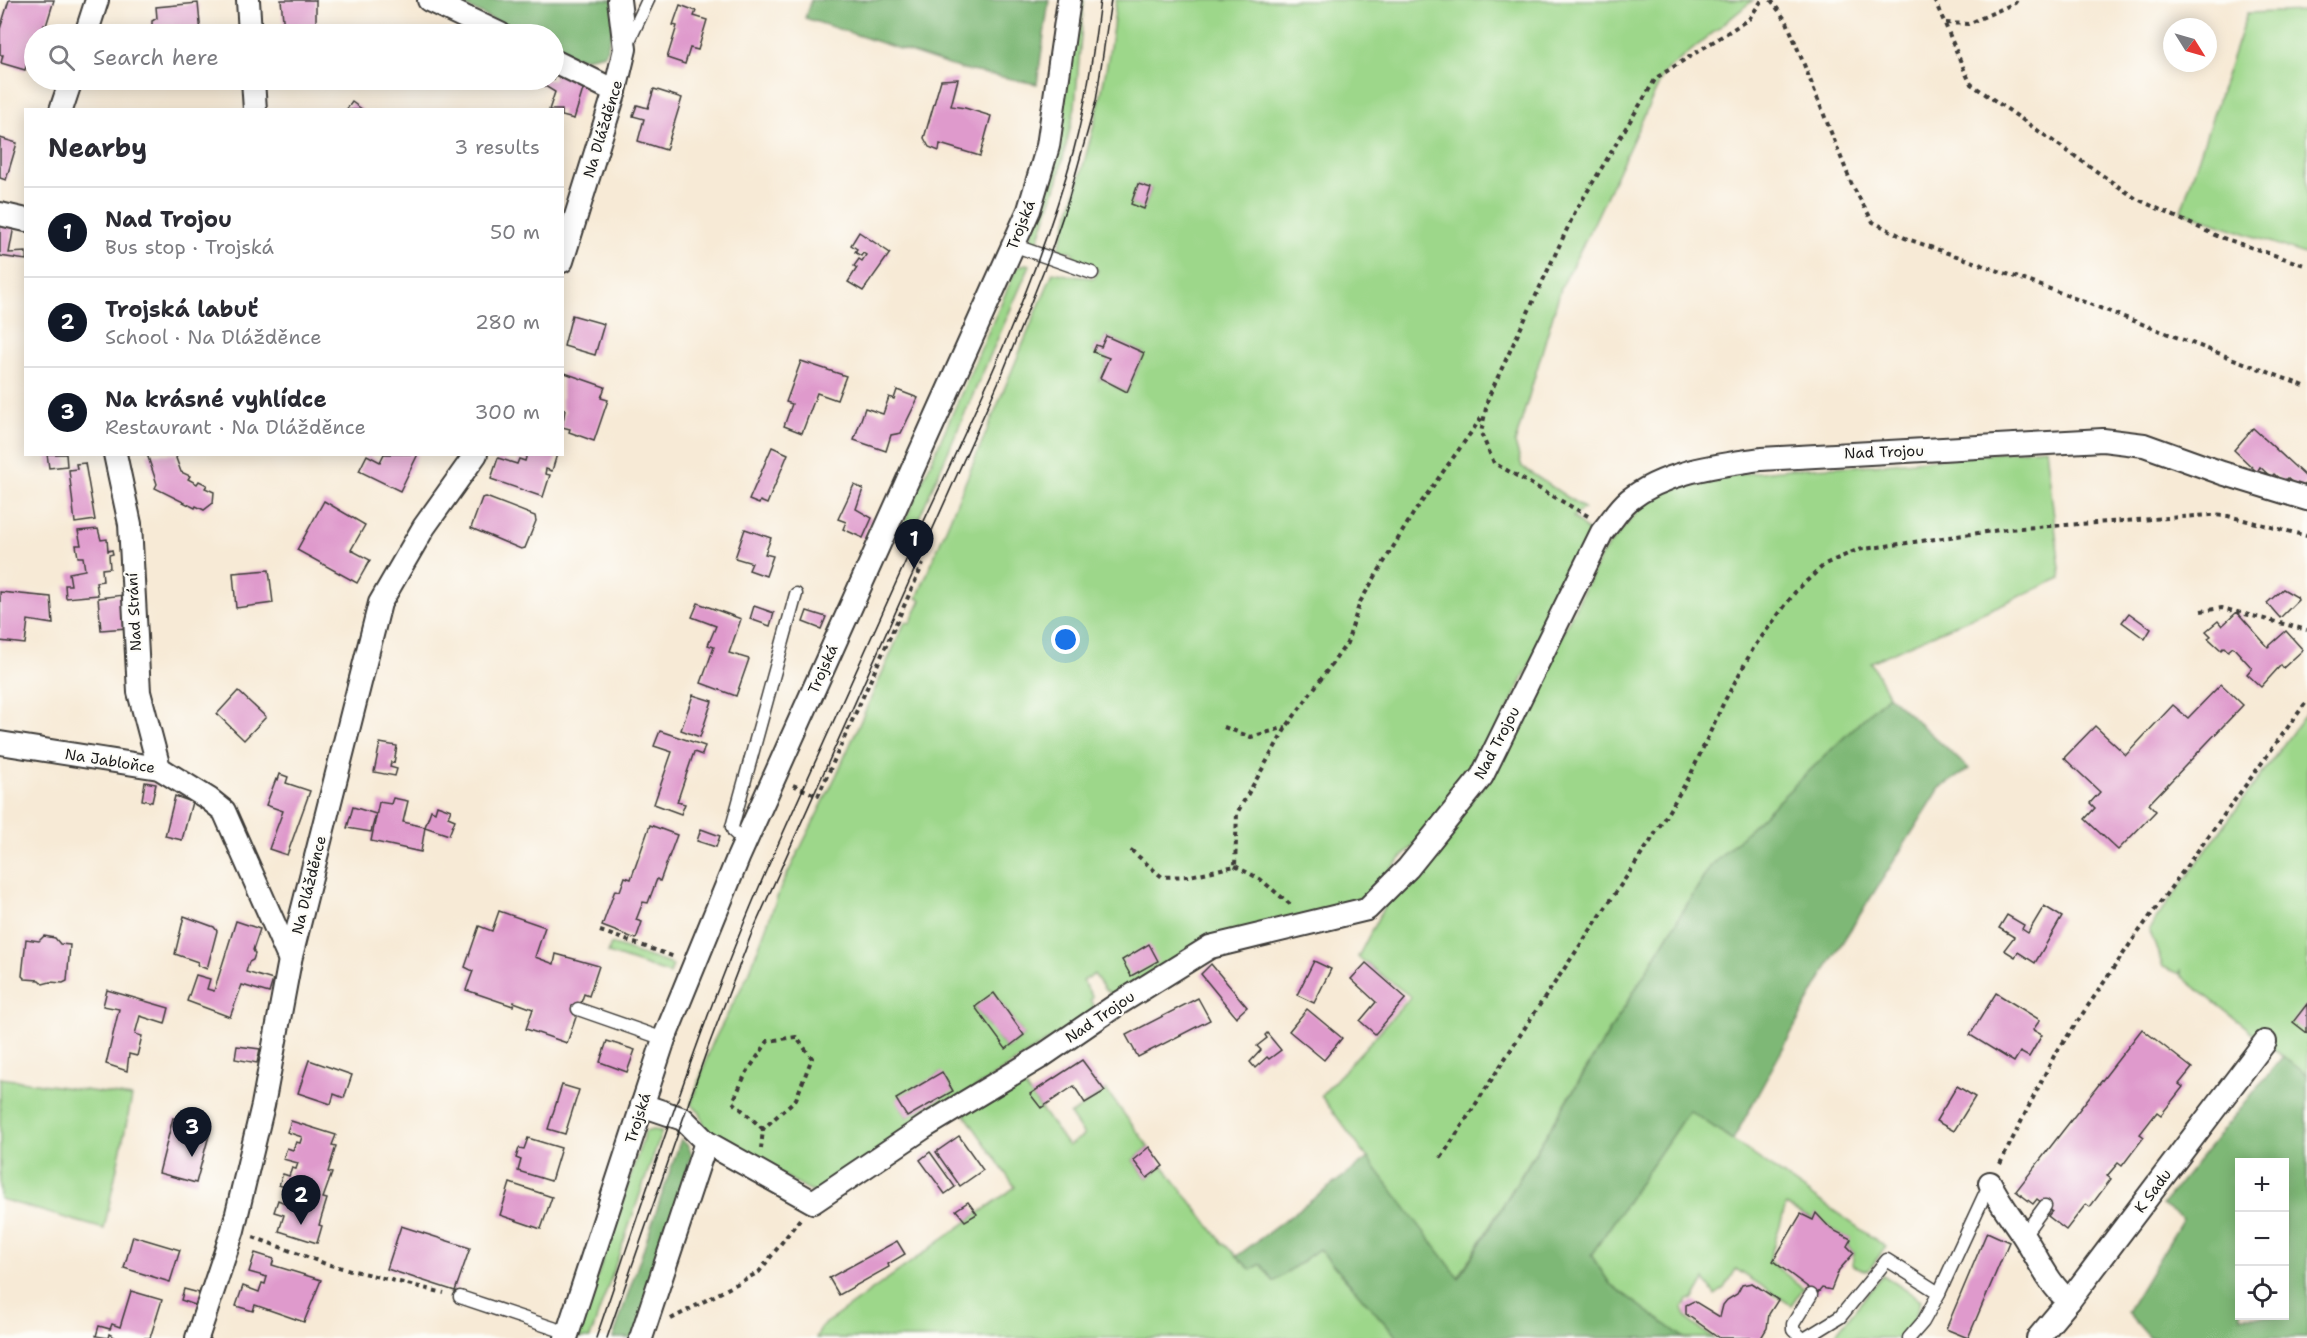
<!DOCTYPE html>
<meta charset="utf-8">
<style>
body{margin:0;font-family:"Shantell Sans",sans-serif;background:#f2f2f3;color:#2b2b33}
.controls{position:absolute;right:18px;bottom:18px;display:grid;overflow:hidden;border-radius:0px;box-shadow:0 3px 15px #0003}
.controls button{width:54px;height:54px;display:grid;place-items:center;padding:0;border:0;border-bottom:2px solid #e1e1e2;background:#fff;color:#2b2b33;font:30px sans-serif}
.compass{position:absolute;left:2163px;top:18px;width:54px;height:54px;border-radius:50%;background:#fff;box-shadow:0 3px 15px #0003;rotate:127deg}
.you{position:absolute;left:1066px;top:640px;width:21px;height:21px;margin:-15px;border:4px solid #fff;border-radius:50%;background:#1a73e8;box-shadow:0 0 0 9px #1a73e833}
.badge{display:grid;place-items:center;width:39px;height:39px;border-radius:50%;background:#111827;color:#fff;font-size:20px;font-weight:700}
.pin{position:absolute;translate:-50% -50px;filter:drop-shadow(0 2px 3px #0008)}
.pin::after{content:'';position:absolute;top:32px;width:21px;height:18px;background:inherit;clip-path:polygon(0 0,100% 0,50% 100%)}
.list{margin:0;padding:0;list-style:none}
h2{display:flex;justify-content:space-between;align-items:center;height:78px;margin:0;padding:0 24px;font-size:26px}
h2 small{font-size:20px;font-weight:400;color:#7c7c81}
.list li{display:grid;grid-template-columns:39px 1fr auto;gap:18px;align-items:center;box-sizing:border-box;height:90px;padding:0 24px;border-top:2px solid #e1e1e2}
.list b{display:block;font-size:22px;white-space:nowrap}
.list p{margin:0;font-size:20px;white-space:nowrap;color:#7c7c81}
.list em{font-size:20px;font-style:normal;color:#7c7c81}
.icon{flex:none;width:33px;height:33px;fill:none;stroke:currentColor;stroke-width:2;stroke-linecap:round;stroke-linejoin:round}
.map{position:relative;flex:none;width:2307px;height:1338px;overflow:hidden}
.search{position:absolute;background:#fff;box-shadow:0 3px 15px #0003;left:24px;top:24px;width:540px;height:66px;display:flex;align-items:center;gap:15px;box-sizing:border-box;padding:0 21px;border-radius:33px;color:#7c7c81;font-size:22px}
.panel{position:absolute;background:#fff;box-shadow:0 3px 15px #0003;left:24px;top:108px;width:540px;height:348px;border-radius:0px}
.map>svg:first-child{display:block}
</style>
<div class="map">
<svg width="2307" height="1338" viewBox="0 0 2307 1338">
<rect width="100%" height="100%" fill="#fdfcf7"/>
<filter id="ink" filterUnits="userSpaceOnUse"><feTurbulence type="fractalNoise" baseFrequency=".0167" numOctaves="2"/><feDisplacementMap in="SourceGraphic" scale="12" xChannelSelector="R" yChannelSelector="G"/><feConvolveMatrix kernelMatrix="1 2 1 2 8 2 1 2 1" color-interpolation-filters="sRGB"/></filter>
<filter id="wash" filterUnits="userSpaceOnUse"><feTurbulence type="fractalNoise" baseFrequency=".008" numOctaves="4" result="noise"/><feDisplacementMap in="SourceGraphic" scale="24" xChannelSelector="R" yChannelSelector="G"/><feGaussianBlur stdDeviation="1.35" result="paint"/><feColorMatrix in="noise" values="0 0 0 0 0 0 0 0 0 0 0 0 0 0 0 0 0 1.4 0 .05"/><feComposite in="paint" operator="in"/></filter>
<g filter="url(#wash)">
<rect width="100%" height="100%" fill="#f7ead6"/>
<g fill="#9dd78a" stroke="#5c7a53" stroke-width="1.5" fill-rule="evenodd">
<path d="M1080 0H1084L1075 107 1058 180 1036 247 1032 244 1031 236 1049 179Z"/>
<path d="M1116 0H1753L1664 73 1595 221 1561 288 1515 443 1522 467 1584 508 1573 517 1593 536 1477 772 1434 824 1363 898 1198 946 1113 998 1108 991 1105 990 1094 974 1083 981 1093 998 1090 1000 1096 1009 815 1193 707 1134 700 1113 691 1104 711 1046 749 973 781 887 836 776 905 622 910 623 921 600 917 598 1053 272 1072 276 1094 278 1098 270 1078 261 1071 251H1058C1083 169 1108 86 1116 0ZM1138 184 1151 189 1144 208 1131 204ZM1106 336 1144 353 1127 392 1114 386V384L1102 379 1099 380 1109 358 1093 352 1096 345 1101 347ZM994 994 1024 1035 1006 1049 975 1008ZM941 1073 952 1090 907 1117 897 1099Z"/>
<path d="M2307 11V255L2181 211 2247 13Z"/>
<path d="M1026 264 1030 265 908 543 897 539 1017 267Z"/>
<path d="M2046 448 2061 578 1871 662 1888 695 1710 867 1458 1278 1321 1096 1411 997 1358 957 1390 895 1491 777 1602 554 1647 500 1696 479 1788 469 1873 465Z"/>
<path d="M2307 712V1075L2182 977 2181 969 2180 974 2163 967 2149 929Z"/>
<path d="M611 944 673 965 670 974 608 953Z"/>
<path d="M1018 1077 1068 1146 1084 1135 1070 1115 1106 1090 1149 1147 1133 1160 1147 1178 1163 1166 1222 1242 1251 1269 1261 1264 1274 1282 1319 1249 1398 1338H816L821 1327 1015 1187 963 1112Z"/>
<path d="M0 1078 132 1097 104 1229 0 1199Z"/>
<path d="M1689 1110 1886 1247 1868 1271 1852 1265 1854 1253 1847 1246 1850 1239 1831 1229 1816 1214 1813 1220 1786 1205 1769 1261 1803 1288 1791 1305 1736 1269 1725 1288 1715 1295 1705 1280 1694 1299 1688 1300 1683 1306C1683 1322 1703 1330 1714 1338H1684L1680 1335 1610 1284 1591 1255Z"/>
<path d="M652 1130 662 1131 590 1338H577L645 1132Z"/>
<path d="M1883 1275 1921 1300 1913 1322 1899 1338H1832Z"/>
</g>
<g fill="#7eb876" stroke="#4d6a49" stroke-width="1.5" fill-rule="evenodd">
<path d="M453 0H612L618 12 605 54C586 59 572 60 554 50V34H522Z"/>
<path d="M811 0H1049L1037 84 961 69 805 18Z"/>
<path d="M1888 695 1969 769 1940 788 1830 962 1733 1140 1689 1110 1591 1255 1610 1284 1684 1338H1398L1319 1249 1274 1282 1261 1264 1251 1270 1237 1256 1368 1158 1459 1278 1710 867Z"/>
<path d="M2283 1056 2307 1075V1338H2150L2127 1312 2183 1219 2162 1205ZM2284 1162V1316H2240V1162Z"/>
<path d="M681 1139 688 1146 692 1155 636 1338H613Z"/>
</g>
<g id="blocks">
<g fill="#df9acc">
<path d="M9 0H54L46 26 44 25 41 34H34V65L27 63 25 70 1 63 3 55H0V29Z"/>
<path d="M281 0H316V31L296 34 295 29H284Z"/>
<path d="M198 3 201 34H158V31L152 29V21L157 18 156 7Z"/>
<path d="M680 5 696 11 694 16 707 20 698 50 690 48 685 64 667 58 677 26 673 25Z"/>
<path d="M554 67 585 83 574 119 562 116V110H549L555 92 535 80H554Z"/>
<path d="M958 79 951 106 965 108 991 116 980 156 940 144 939 151 929 147 924 138 941 80Z"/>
<path d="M654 89 682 98 666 150 638 141 644 119 633 116 637 105 648 108Z"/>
<path d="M352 102 363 110H346Z"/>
<path d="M0 138 17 143 6 180 0 178Z"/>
<path d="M1138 184 1151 188 1144 209 1131 204Z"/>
<path d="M0 224 14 226 9 253 26 252V260L0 256Z"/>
<path d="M859 232 890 253 863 291 848 282 857 268 854 266 859 259 862 261 866 255 863 253 861 256 855 252 857 249 851 245Z"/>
<path d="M572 315 604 324 595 355 564 346Z"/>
<path d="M1106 336 1144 353 1127 392 1100 378 1109 358 1093 352 1096 345 1101 347Z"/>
<path d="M801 361 846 376 837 400 817 393 802 433 784 426 792 404 786 402Z"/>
<path d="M562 372 605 387 601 398 608 400 594 441 569 432 570 429 562 427 565 410 562 409Z"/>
<path d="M897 390 918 398 901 433 891 435 886 451 854 440 865 408 883 414 889 397 894 399Z"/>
<path d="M2253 428 2307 478V482L2301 490 2287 478 2283 482 2274 474 2271 477 2260 467 2257 472 2234 450Z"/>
<path d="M772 447 788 454 767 504 760 501 759 504 749 500Z"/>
<path d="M47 454H66L67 466 49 468Z"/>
<path d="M147 454H178L176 458 181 472 190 476 188 479 197 484 199 481 207 485 205 488 214 492 213 503 204 510 196 506 195 508 155 488 157 484Z"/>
<path d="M384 454H418L400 491 359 471 367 455 380 462Z"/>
<path d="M527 454H557L552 471 546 469 545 474 550 475 543 497 491 479 498 458 517 464 519 459 525 461Z"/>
<path d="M85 463 95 520 75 523 69 470 77 469 76 464Z"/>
<path d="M854 485 863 489 856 509 872 518 863 538 843 529 846 522 838 519Z"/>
<path d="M486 497 535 516 536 521 525 548 521 549 471 528 482 498Z"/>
<path d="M324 501 365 525 351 550 370 560 357 583 297 550Z"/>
<path d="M98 529 101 540 107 539 108 551 112 550 113 554 109 555 110 568 102 569 103 581 96 582 98 595 66 598 65 585H71L69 573 85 570 83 557H78L76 545H81L78 531Z"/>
<path d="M745 529 771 538 765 554 773 556 766 576 749 570 752 563 735 558Z"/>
<path d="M269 570 273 603 236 608 233 573Z"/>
<path d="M2283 589 2297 597 2298 600 2280 618 2267 603Z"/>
<path d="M0 592 51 597 53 624 28 620 25 644 0 641Z"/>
<path d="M124 595 127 628 101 630 98 598Z"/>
<path d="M698 603 741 619 729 653 749 659 736 696 701 683 714 647 708 645 716 626 692 617Z"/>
<path d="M754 606 774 613 770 626 750 619Z"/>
<path d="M807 611 826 617 821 629 803 622Z"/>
<path d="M2237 612 2268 647 2286 631 2303 650 2283 668 2281 665 2261 687 2247 674 2252 668 2233 647 2228 651 2224 647 2221 650 2208 638 2211 636 2206 631 2218 621 2222 626Z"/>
<path d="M2129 613 2151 629 2145 639 2122 622Z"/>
<path d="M2221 684 2243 705 2149 804 2156 811 2118 850 2085 819 2095 808 2090 803 2100 792 2064 758 2095 726 2126 755 2173 705 2188 718Z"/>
<path d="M238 691 266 717 244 740 217 714Z"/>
<path d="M693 695 712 701 700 737 681 730Z"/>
<path d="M660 731 705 746 702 755 694 752 677 802 685 804 681 814 654 804 672 752 654 746Z"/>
<path d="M380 743 397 746 394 763 391 762 390 767 397 769 395 776 374 772Z"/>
<path d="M280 774 288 777 286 783 310 791 287 855 269 849 283 811 266 805 276 779 278 780Z"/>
<path d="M145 782 156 784 152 802 142 800Z"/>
<path d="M175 796 192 802 182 840 165 836Z"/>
<path d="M393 798 408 801 403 822 425 827 431 810 435 812 437 805 451 810 448 817 455 820 449 835 425 827 421 852 371 841 379 802 391 804Z"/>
<path d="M353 807 376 814 371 832 347 828Z"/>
<path d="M650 825 677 835 660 881 657 879 648 903 643 902 636 920 642 922 636 939 602 926 615 890 620 891 625 877 631 879Z"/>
<path d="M701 829 720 836 716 847 697 841Z"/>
<path d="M2044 906 2062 917 2035 963 2018 952 2015 957 2004 950 2014 937 1999 928 2007 915 2024 925 2022 929 2028 933Z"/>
<path d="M499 911 545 927 535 957 554 964 556 954 599 966 589 996 584 994 567 1043 526 1029 533 1009 514 1002 513 1006 466 990 473 971 465 967 479 926 492 931Z"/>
<path d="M184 916 214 927 217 931 207 969 197 965 198 962 175 954Z"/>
<path d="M236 921 260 929 253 950 255 954 253 960 249 962 246 972 273 980 269 993 242 985 230 1017 187 1001 196 975 210 979 207 989 214 991Z"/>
<path d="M44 936 55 938 60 944 70 945 67 981 63 983 50 982 43 984 39 980 25 979 22 976 26 939 39 941Z"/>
<path d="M1149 944 1158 961 1131 976 1122 960Z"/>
<path d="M1314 961 1331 969 1314 1003 1297 995Z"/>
<path d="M1366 963 1406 998 1375 1034 1360 1021 1376 1002 1351 979Z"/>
<path d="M1211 964 1247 1007 1236 1017 1201 974Z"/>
<path d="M107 990 169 1008 165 1024 140 1016 135 1034 142 1036 137 1056 129 1054 127 1071 106 1064 119 1009 103 1006Z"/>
<path d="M994 993 1024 1035 1006 1049 975 1007Z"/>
<path d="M1996 993 2040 1020 2033 1030 2042 1035 2029 1057 2020 1052 2014 1062 1970 1035Z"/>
<path d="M1198 998 1210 1020 1138 1057 1126 1035Z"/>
<path d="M2307 1004V1033L2293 1022Z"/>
<path d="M1307 1009 1342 1038 1324 1060 1289 1031Z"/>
<path d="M2142 1029 2192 1068 2179 1084 2183 1087 2161 1115 2157 1112 2140 1134 2144 1137 2122 1166 2118 1163 2107 1176 2111 1179 2090 1207 2086 1204 2066 1230 2048 1216 2052 1211 2037 1199 2033 1204 2016 1191Z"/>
<path d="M1267 1033 1281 1050 1269 1059 1267 1057 1255 1068 1250 1062 1261 1050 1257 1046 1267 1038 1265 1035Z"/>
<path d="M607 1041 635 1050 627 1072 600 1062Z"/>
<path d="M237 1046 260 1049 257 1063 235 1059Z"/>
<path d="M309 1060 352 1075 344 1098 334 1094 331 1104 298 1093Z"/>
<path d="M1082 1060 1105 1091 1085 1103 1074 1086 1041 1108 1030 1094Z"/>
<path d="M942 1072 953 1091 907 1117 896 1099Z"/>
<path d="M562 1085 579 1090 565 1134 548 1129Z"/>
<path d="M1957 1086 1975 1097 1954 1131 1936 1121Z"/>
<path d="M173 1118 211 1128 196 1183 159 1173Z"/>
<path d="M291 1121 336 1135 332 1145 336 1146 328 1172 332 1173 323 1198 327 1199 319 1225 322 1226 317 1243 279 1231 284 1215 274 1212 278 1200 285 1203 287 1195 292 1196 293 1190 279 1185 283 1174 289 1176 292 1168 296 1169 298 1163 283 1159 287 1148 293 1150 296 1142 300 1143 302 1137 287 1132Z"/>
<path d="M959 1136 983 1170 960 1186 936 1152Z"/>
<path d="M528 1138 561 1148 551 1181 518 1171 521 1160 516 1158 519 1148 524 1149Z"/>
<path d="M1149 1147 1163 1166 1147 1178 1133 1160Z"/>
<path d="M930 1152 955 1187 945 1194 920 1160Z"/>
<path d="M510 1183 552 1197 541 1229 500 1215Z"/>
<path d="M968 1202 977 1214 965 1221 956 1210Z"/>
<path d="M1816 1213 1831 1229 1851 1239 1847 1246 1854 1253 1839 1270 1831 1290 1822 1288 1817 1294 1773 1261 1801 1214 1813 1220Z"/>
<path d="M401 1226 470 1248 455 1291 387 1269Z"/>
<path d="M1987 1232 2009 1242 1968 1338 1946 1329Z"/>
<path d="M133 1236 180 1250 170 1282 124 1268Z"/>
<path d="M897 1241 905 1254 888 1264 889 1267 839 1295 829 1278Z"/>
<path d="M255 1253 274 1259 272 1265 321 1280 304 1322 255 1305 253 1311 236 1306 243 1286 259 1292 262 1283 265 1284 267 1277 249 1272Z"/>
<path d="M1752 1283 1778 1300 1769 1314 1767 1328 1761 1338H1720L1686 1314V1305L1694 1301 1720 1317 1723 1305 1727 1300 1737 1294 1742 1285Z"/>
<path d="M184 1289 203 1294 198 1306 181 1300Z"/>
<path d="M131 1291 162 1300 150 1338H116L109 1334 108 1338 96 1336 99 1326 110 1329 112 1324 120 1327Z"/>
</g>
</g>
</g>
<g filter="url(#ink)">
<use href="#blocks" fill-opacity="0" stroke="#3d3b38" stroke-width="1.5"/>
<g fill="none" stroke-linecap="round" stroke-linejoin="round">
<defs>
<g id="lane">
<path d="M627 45 648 0"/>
<path d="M1013 245 1092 273"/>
<path d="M745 842 734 832 732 827 796 594"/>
<path d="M578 1009 664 1039"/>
<path d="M2023 1236 2045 1206"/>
<path d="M1939 1293 1990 1183"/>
<path d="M460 1297 568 1333"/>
<path d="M1802 1338 1793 1330V1324L1811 1295"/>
<path d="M1806 1338 1840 1317 1887 1260 1939 1293 1923 1322 1909 1338"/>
</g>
<g id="street">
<path d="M248 0 250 34"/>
<path d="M429 0 500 34"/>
<path d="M86 34 97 0"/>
<path d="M554 61 615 91"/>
<path d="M253 80 255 110"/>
<path d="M61 110 71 80"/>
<path d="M0 214 26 220"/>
<path d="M562 261 615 91 625 49 619 0"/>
<path d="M115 454 130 524 139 692 159 768"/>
<path d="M0 743 159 768 209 799 224 811 290 960"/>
<path d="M642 1105 683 1119 706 1142 813 1202 926 1126 1042 1056 1118 1004 1210 947 1367 909 1408 868 1482 776 1602 532C1611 522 1619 508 1629 500 1666 471 1716 466 1761 459L2103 440 2144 445 2222 473 2307 499"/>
<path d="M1990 1183C1999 1202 2012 1218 2023 1235 2038 1258 2048 1284 2069 1301"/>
<path d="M197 1338 233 1230 263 1105 290 960 380 603 424 527 476 454"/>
<path d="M566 1338 664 1039 738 858 1029 210 1048 146 1069 0"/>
<path d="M641 1338 706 1142"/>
<path d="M2038 1338 2069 1301 2265 1042"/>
</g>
</defs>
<use href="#lane" stroke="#3d3b38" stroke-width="15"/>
<use href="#street" stroke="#3d3b38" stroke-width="26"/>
<g stroke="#3d3b38" stroke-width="4" stroke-dasharray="4.5 4.5" stroke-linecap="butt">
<path d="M1771 0 1787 22 1852 185 1873 222 1905 238 2053 290 2307 387"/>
<path d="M1934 0C1948 28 1957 56 1971 84L2135 198 2217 236 2307 266"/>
<path d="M1946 23 1968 24 2015 3 2017 0"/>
<path d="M1588 516 1494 463 1481 433 1488 398 1575 212 1656 78 1749 19 1762 0"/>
<path d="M2201 611 2222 608 2307 630"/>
<path d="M1224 727 1251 737 1286 727"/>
<path d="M793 785 818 796 923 564"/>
<path d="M1131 850 1162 877 1190 876 1235 866 1237 813 1287 726 1347 643 1360 602 1413 514 1482 417"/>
<path d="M1235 866 1260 879 1291 905"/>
<path d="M600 931 675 957"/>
<path d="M761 1149 763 1129 796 1099 812 1058 796 1037 768 1041 745 1075 733 1102 763 1129"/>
<path d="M1441 1158 1537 1009 1650 842 1690 776 1724 702 1754 647 1796 591 1825 564 1857 550 2007 529 2211 515 2228 516 2307 536"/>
<path d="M2000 1164 2054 1056 2132 941 2307 701"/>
<path d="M253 1237 326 1264 444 1293"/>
<path d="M671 1319 759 1272 800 1219"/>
</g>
<use href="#lane" stroke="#fff" stroke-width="12"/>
<use href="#street" stroke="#fff" stroke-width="22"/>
<g stroke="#1c1c1c" stroke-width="1.5">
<path d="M596 1338C650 1182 700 1022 766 871 816 759 866 647 917 536 976 410 1037 283 1074 149 1087 100 1094 50 1100 0"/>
<path d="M607 1338 707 1050 751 935 1003 372 1049 257 1068 201 1096 101 1111 0"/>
</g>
</g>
</g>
<g text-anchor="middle" stroke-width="4.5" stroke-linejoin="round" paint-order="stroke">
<g font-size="15" fill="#1c1c1c" stroke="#fdfcf7">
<text transform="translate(603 129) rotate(-73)" y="5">Na Dlážděnce</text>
<text transform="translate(1021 225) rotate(-68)" y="5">Trojská</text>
<text transform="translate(1884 452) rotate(-2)" y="5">Nad Trojou</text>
<text transform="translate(134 612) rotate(-93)" y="5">Nad Strání</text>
<text transform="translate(823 669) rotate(-66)" y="5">Trojská</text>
<text transform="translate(1497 743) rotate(-62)" y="5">Nad Trojou</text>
<text transform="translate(110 761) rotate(9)" y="5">Na Jabloňce</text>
<text transform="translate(309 885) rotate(-76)" y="5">Na Dlážděnce</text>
<text transform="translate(1100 1017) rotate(-34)" y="5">Nad Trojou</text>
<text transform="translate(638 1118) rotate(-72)" y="5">Trojská</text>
<text transform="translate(2153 1191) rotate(-53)" y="5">K Sadu</text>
</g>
</g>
</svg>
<div class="controls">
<button>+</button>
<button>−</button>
<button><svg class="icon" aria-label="locate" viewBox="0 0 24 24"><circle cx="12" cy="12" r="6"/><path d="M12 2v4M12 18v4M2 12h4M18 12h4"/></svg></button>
</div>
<svg class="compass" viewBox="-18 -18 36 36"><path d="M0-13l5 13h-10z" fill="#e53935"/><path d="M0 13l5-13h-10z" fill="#7c7c81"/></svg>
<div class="you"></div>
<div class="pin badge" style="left:914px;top:569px">1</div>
<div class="pin badge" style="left:301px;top:1225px">2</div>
<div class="pin badge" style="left:192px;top:1157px">3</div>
<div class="search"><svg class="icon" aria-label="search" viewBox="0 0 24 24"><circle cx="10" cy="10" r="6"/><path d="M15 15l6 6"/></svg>Search here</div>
<section class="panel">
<h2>Nearby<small>3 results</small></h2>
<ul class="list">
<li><span class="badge">1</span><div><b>Nad Trojou</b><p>Bus stop · Trojská</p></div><em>50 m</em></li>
<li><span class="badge">2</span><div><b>Trojská labuť</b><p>School · Na Dlážděnce</p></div><em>280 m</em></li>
<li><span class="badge">3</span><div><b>Na krásné vyhlídce</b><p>Restaurant · Na Dlážděnce</p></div><em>300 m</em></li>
</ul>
</section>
</div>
